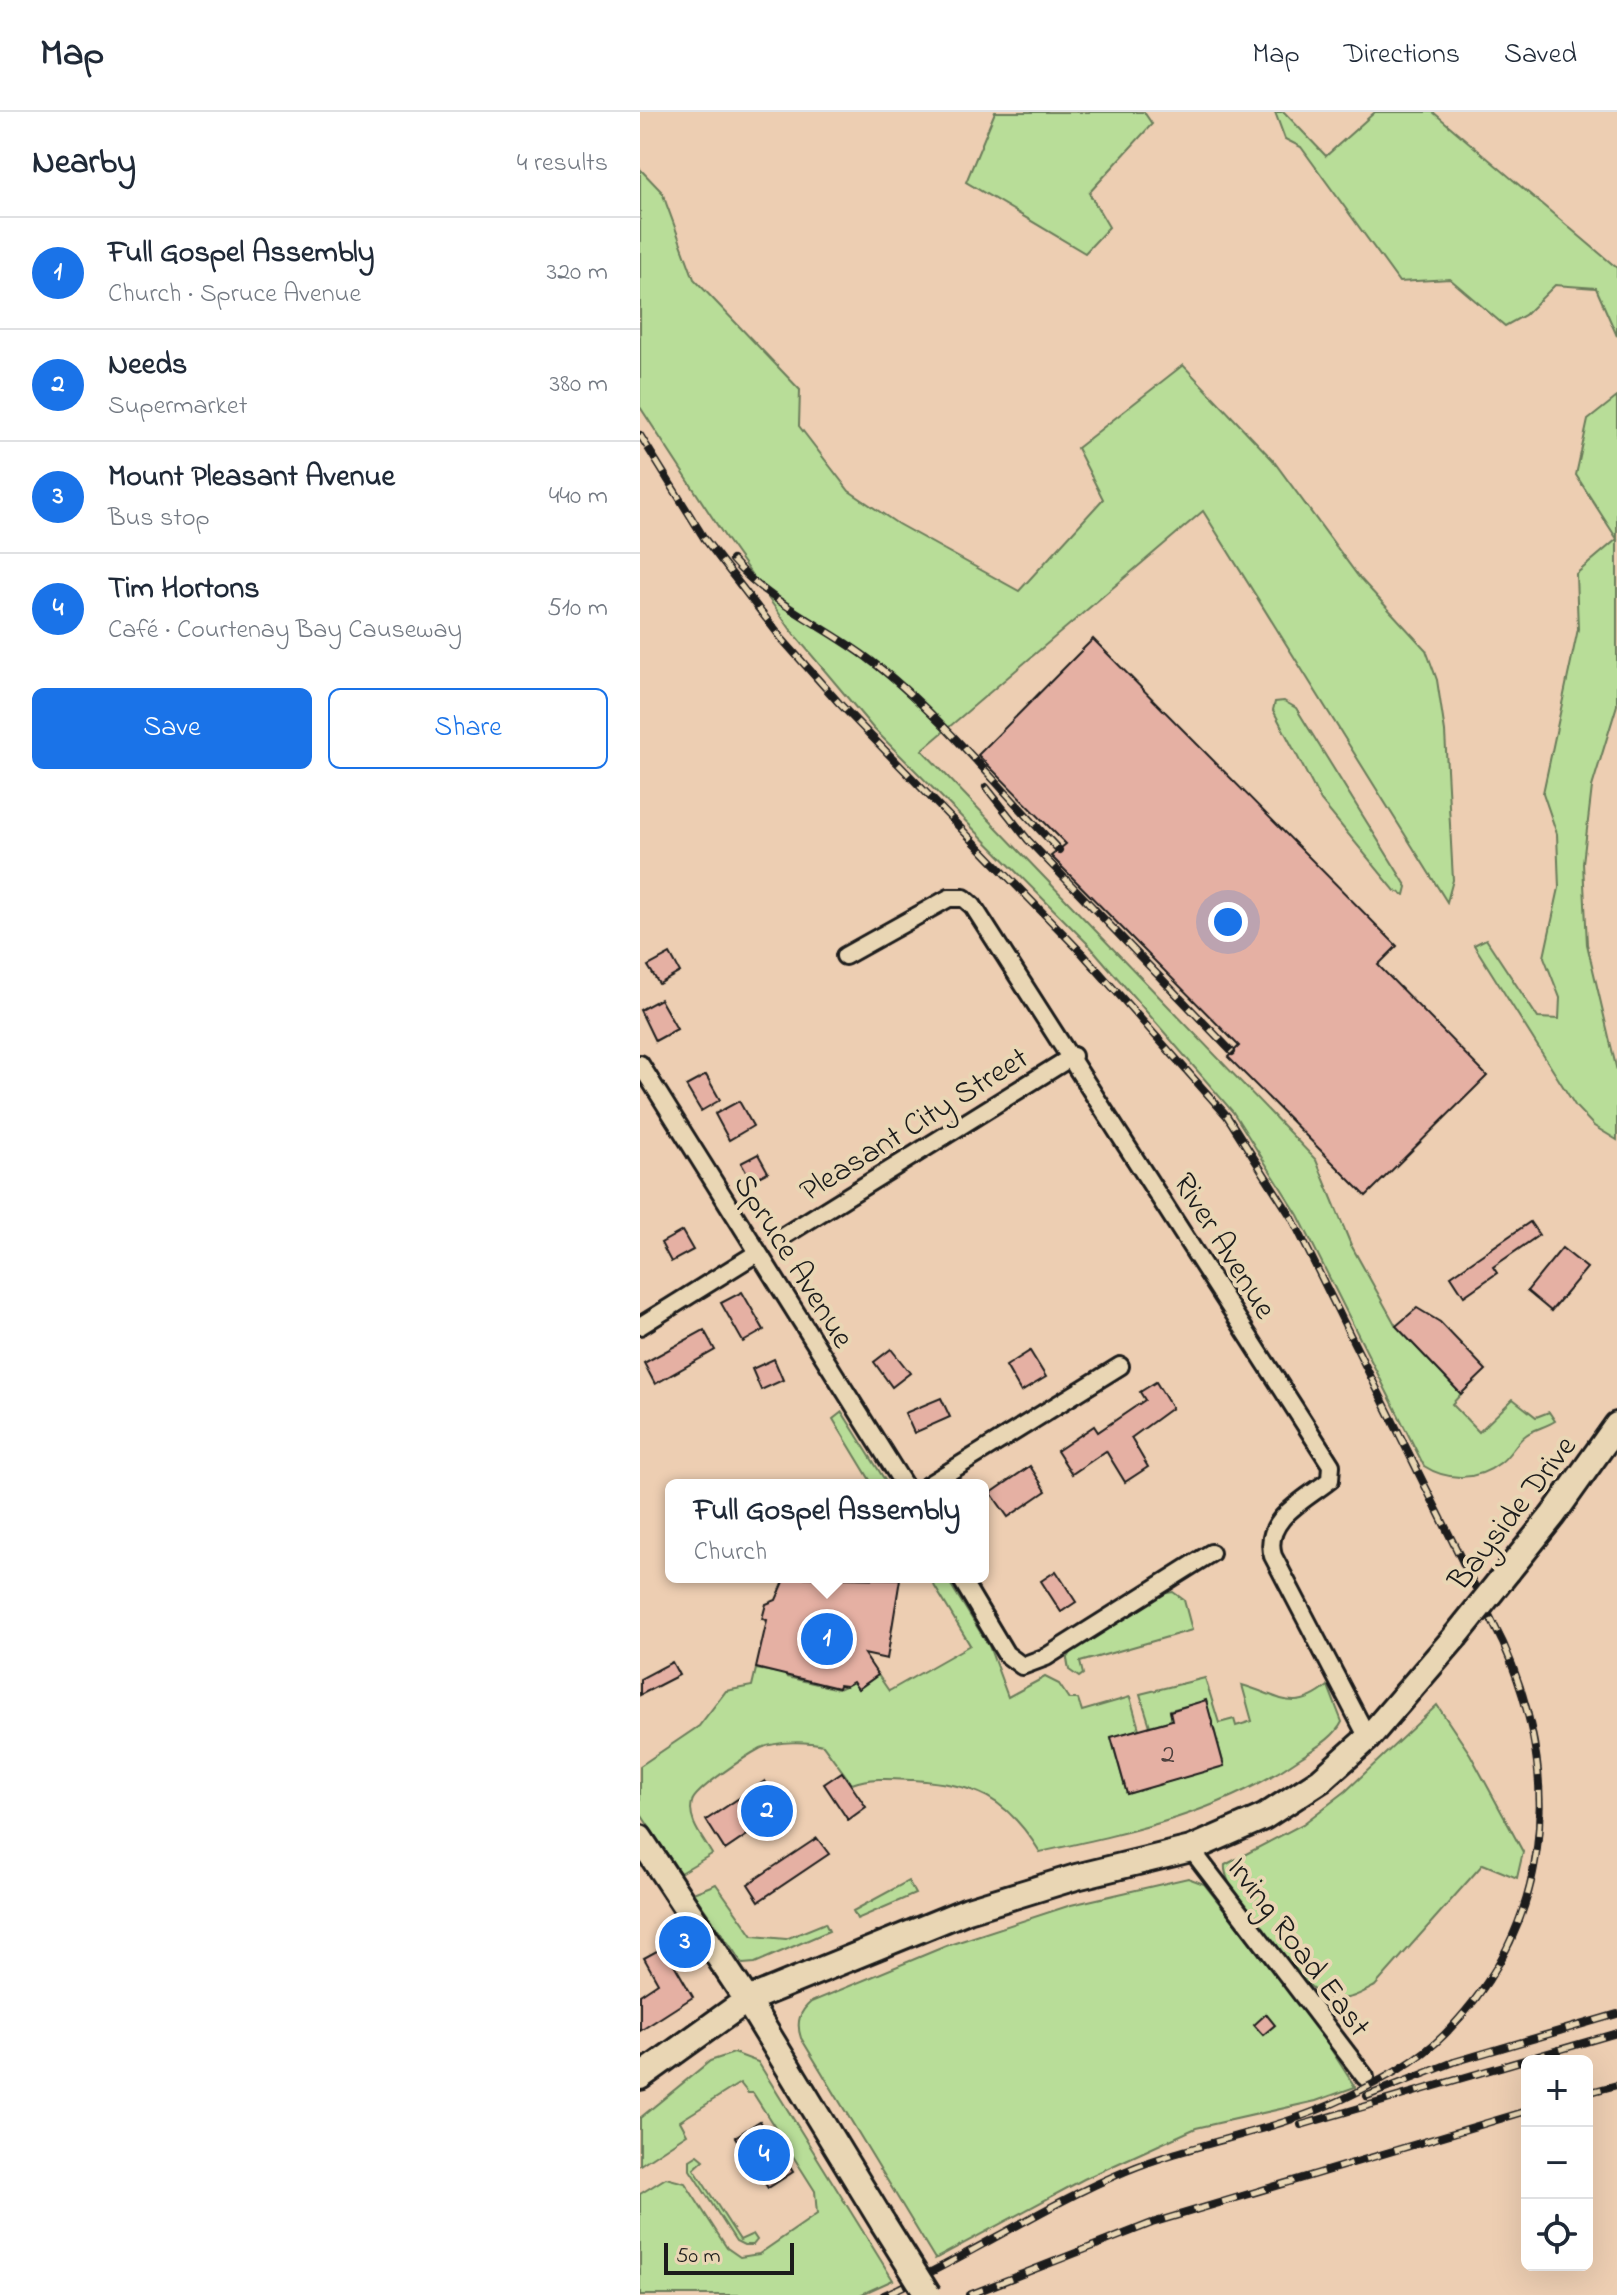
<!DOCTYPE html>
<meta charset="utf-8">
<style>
body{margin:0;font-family:"Indie Flower",sans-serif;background:#f6f6f7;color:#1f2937}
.controls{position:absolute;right:24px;bottom:24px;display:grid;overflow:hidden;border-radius:12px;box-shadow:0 8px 32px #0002}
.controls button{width:72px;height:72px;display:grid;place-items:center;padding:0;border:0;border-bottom:2px solid #e0e1e3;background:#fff;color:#1f2937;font:40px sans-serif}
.scale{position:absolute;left:24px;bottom:20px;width:130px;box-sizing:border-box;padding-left:8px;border:4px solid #1c1c1c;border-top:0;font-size:22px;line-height:28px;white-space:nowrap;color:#1c1c1c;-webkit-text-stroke:6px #e9d6b4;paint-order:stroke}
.you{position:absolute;left:588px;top:810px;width:28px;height:28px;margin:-20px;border:6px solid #fff;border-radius:50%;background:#1a73e8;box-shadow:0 0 0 12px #1a73e833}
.badge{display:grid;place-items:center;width:52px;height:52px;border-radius:50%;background:#1a73e8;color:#fff;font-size:26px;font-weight:700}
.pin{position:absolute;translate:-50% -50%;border:4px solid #fff;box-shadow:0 2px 8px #0006}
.popup{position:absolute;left:25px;top:1367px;width:324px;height:104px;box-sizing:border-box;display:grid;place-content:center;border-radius:12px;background:#fff;filter:drop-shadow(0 2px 6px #0005);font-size:26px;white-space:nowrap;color:#747a83}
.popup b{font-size:30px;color:#1f2937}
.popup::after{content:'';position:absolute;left:50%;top:100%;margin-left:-16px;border:16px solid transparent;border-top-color:#fff}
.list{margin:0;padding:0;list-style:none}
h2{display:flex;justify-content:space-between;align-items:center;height:104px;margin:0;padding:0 32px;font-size:34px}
h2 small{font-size:26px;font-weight:400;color:#747a83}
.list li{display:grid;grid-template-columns:52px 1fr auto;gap:24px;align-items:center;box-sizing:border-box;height:112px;padding:0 32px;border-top:2px solid #e0e1e3}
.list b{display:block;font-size:30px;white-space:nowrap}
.list p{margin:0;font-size:26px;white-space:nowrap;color:#747a83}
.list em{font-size:26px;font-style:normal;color:#747a83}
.actions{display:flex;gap:16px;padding:24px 32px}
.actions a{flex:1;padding:18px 0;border:2px solid #1a73e8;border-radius:12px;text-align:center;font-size:28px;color:#1a73e8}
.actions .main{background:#1a73e8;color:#fff}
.icon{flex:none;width:44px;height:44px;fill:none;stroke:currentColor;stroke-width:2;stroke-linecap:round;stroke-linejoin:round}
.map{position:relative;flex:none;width:977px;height:2183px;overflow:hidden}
header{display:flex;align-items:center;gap:48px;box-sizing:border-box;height:112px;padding:0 40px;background:#fff;border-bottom:2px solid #e0e1e3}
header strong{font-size:38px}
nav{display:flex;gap:44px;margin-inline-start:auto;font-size:28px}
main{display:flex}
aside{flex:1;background:#fff}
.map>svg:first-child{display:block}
</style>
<header>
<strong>Map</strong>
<nav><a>Map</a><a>Directions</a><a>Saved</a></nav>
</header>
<main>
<aside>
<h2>Nearby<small>4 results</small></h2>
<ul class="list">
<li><span class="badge">1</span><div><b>Full Gospel Assembly</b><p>Church · Spruce Avenue</p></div><em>320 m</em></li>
<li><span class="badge">2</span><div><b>Needs</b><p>Supermarket</p></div><em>380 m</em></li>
<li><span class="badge">3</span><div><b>Mount Pleasant Avenue</b><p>Bus stop</p></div><em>440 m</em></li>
<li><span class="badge">4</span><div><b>Tim Hortons</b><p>Café · Courtenay Bay Causeway</p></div><em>510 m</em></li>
</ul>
<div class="actions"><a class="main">Save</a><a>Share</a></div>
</aside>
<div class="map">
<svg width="977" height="2183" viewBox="0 0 977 2183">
<rect width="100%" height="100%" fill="#edceb2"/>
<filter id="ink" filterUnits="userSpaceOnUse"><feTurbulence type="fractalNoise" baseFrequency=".0125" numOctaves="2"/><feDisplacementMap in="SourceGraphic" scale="16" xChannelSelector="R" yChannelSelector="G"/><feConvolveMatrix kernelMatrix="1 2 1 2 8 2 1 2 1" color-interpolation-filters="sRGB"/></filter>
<g filter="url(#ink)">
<g fill="#b8dd98" stroke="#6a7c5a" stroke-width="2">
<path d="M355 0H504L512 12 449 81 469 115 445 141 326 70Z"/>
<path d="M635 0H644L686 44 735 0H793L977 156V224L956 176 915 173 885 203 865 214 810 167 759 170 661 35 645 27Z"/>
<path d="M0 57 22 80 54 167 160 278 159 314 209 379 258 412 379 479 463 387 437 336 543 253 632 347 718 464 786 538 797 568 805 620 813 768 807 790 563 399 282 638 676 1048 711 1133 756 1214 821 1282 812 1292 839 1320 873 1287 896 1305 909 1300 915 1309C906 1315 894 1317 886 1323 876 1330 870 1344 860 1351 837 1369 807 1369 784 1354L658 1103 593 1000 449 833 233 616 153 521 87 428 0 295Z"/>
<path d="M977 285V593L952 675 943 751 947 832 977 959V1028L954 1014 936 995 834 833 846 827 898 906 919 907 920 886 904 845 919 776 917 722 903 681 938 517 936 462 977 427 936 363 948 308Z"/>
<path d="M644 589 656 596 767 775 765 783 755 779 681 689 633 598 635 590Z"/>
<path d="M202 1300 248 1373H233L193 1307Z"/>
<path d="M289 1465H306L349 1534 368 1585 405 1565 419 1572 429 1587H438L442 1599 490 1585 499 1617 471 1626 487 1682 584 1653 566 1589 530 1598 532 1608 510 1614 500 1582 565 1566 579 1611 594 1607 596 1614 612 1609 602 1573C639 1583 652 1603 688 1574L702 1610C694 1626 675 1636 660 1646 582 1701 492 1720 400 1740 365 1684 337 1673 273 1668 252 1667 232 1665 212 1672L183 1633C166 1629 138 1629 121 1636 108 1643 54 1678 52 1690 47 1709 63 1726 72 1742L40 1761 0 1701V1654L59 1614 86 1579 112 1574 116 1557 139 1561 148 1558 147 1565 198 1577 213 1570 219 1577 238 1563 249 1579 330 1533Z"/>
<path d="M533 1480 544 1488 552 1518 440 1550 443 1562 439 1565 429 1558 427 1547 433 1538 521 1482Z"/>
<path d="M797 1593 830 1642 883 1740 877 1766 843 1752 735 1874C720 1882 707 1890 689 1886 663 1879 581 1779 585 1753L663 1712 706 1679Z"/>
<path d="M548 1766 564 1772 676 1914 715 1975 676 1989 556 2016 444 2067 295 2147 161 1926C156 1911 159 1900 171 1890L306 1834 431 1793Z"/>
<path d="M268 1769 275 1782 217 1807 213 1799Z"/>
<path d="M76 1772 113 1824 146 1827 185 1811 189 1819 115 1851 103 1852 53 1781Z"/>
<path d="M94 1941 118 1950 253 2168 220 2183H0V2082L26 2066 45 2071 87 2136 100 2145 119 2142 177 2102 175 2079 113 1981H108L100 1971 40 2009 47 2022 0 2053V2006L70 1949Z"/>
<path d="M58 2043 64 2048 54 2057 100 2128 113 2122 117 2128 113 2133H104L96 2129 50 2058V2048Z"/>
</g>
<g fill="#e5b0a3" stroke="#1c1c1c" stroke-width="2">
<path d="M453 527 757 834 738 853 847 964 726 1084 588 945 599 934 411 744 426 732 338 643Z"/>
<path d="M30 842 40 860 19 872 8 854Z"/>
<path d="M20 887 37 917 15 929 0 898Z"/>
<path d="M66 963 80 988 61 999 46 974Z"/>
<path d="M99 989 113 1014 89 1028 75 1002Z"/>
<path d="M118 1042 128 1060 111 1069 101 1051Z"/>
<path d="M890 1110 899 1123 853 1155 857 1161 824 1184 811 1164Z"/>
<path d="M42 1119 53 1138 31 1150 21 1131Z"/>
<path d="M922 1136 947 1156 911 1199 887 1179Z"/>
<path d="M102 1180 124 1218 103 1230 81 1191Z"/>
<path d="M777 1196 800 1210 846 1258 821 1282 756 1214Z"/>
<path d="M64 1218 75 1238 15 1272 4 1251Z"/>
<path d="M251 1237 270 1261 252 1275 234 1250Z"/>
<path d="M390 1239 406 1265 381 1280 366 1254Z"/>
<path d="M134 1247 143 1268 121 1278 112 1257Z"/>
<path d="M516 1270 532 1296 491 1326 508 1355 485 1370 466 1339 432 1362 417 1339 454 1314 458 1320 505 1288 500 1280Z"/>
<path d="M301 1286 310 1305 274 1321 265 1301Z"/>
<path d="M390 1354 406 1379 368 1405 351 1381Z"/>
<path d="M416 1459 436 1490 421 1500 401 1469Z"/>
<path d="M146 1465 260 1467 247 1547 224 1542 238 1563 218 1577 213 1570 206 1574 199 1573 198 1576 116 1556 127 1508 122 1507 126 1492 136 1488Z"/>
<path d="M32 1550 39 1563 0 1583V1567Z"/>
<path d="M566 1588 584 1654 487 1682 471 1625 532 1608 530 1599Z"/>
<path d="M202 1660 226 1695 208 1708 184 1672Z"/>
<path d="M125 1669 144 1698 85 1738 66 1708Z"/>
<path d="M177 1726 189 1742 119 1789 108 1772Z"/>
<path d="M24 1835 53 1885 0 1919V1883L18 1871 4 1846Z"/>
<path d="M626 1902 635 1913 623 1923 614 1913Z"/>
<path d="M120 2009 153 2060 128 2076 95 2025Z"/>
</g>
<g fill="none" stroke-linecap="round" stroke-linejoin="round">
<defs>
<g id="street">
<path d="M205 844 309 786H324L333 794 691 1353 690 1368C665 1388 622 1408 633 1444L728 1626"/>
<path d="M0 952 264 1373"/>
<path d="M142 1125 433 944"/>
<path d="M0 1214 117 1141"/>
<path d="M288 1373 480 1254"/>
<path d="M320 1465 366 1542 382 1554 406 1545 571 1441"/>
<path d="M551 1737 725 1965"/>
</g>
<g id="secondary">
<path d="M868 1459 913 1403 977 1313"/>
<path d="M0 1726 107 1888 243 2111"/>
<path d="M0 1965 107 1888 328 1798 436 1765 551 1737 624 1705 681 1668 728 1626 815 1525"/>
</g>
</defs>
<use href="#street" stroke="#1c1c1c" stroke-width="22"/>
<use href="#secondary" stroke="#1c1c1c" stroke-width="30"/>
<use href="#street" stroke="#e9d6b4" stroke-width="16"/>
<use href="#secondary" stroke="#e9d6b4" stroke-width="24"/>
<defs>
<g id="rail">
<path d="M0 323 64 426 142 527 199 591 441 840 587 1004 652 1106 863 1531C923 1667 913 1812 805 1922 778 1950 738 1970 703 1987 634 2020 556 2030 486 2059 402 2094 327 2146 244 2183"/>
<path d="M92 448C130 492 184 513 230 548 295 597 361 678 419 738"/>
<path d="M346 675 388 728 592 940"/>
<path d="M947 1981 977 1973"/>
<path d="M727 1984 814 1950 977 1902"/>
<path d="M661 2013 977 1921"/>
<path d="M329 2183 512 2111 887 1999"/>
</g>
</defs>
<use href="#rail" stroke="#1c1c1c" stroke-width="8"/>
<use href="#rail" stroke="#e9d6b4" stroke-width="5" stroke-dasharray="15" stroke-linecap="butt"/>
<defs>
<g id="secondary-bridge">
<path d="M815 1525 868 1459"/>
<path d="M243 2111 288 2183"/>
</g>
</defs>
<use href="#secondary-bridge" stroke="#1c1c1c" stroke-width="30" stroke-linecap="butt"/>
<use href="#secondary-bridge" stroke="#e9d6b4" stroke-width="24"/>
</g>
</g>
<g text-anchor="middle" stroke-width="8" stroke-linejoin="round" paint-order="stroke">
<g font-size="28" fill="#4e413e">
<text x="528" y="1650">2</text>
</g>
<g font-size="32" fill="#1c1c1c" stroke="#e9d6b4">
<text transform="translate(273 1011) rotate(-32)" y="11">Pleasant City Street</text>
<text transform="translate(586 1133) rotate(58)" y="11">River Avenue</text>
<text transform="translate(155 1148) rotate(58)" y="11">Spruce Avenue</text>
<text transform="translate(871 1400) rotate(-52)" y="11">Bayside Drive</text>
<text transform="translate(660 1834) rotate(53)" y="11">Irving Road East</text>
</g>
</g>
</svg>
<div class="controls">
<button>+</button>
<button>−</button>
<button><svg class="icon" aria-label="locate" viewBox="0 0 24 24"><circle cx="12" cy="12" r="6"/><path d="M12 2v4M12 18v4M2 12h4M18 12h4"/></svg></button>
</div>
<div class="scale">50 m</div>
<div class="you"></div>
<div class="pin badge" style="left:187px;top:1527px">1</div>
<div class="popup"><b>Full Gospel Assembly</b>Church</div>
<div class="pin badge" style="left:127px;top:1699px">2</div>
<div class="pin badge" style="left:45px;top:1830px">3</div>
<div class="pin badge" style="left:124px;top:2043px">4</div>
</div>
</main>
